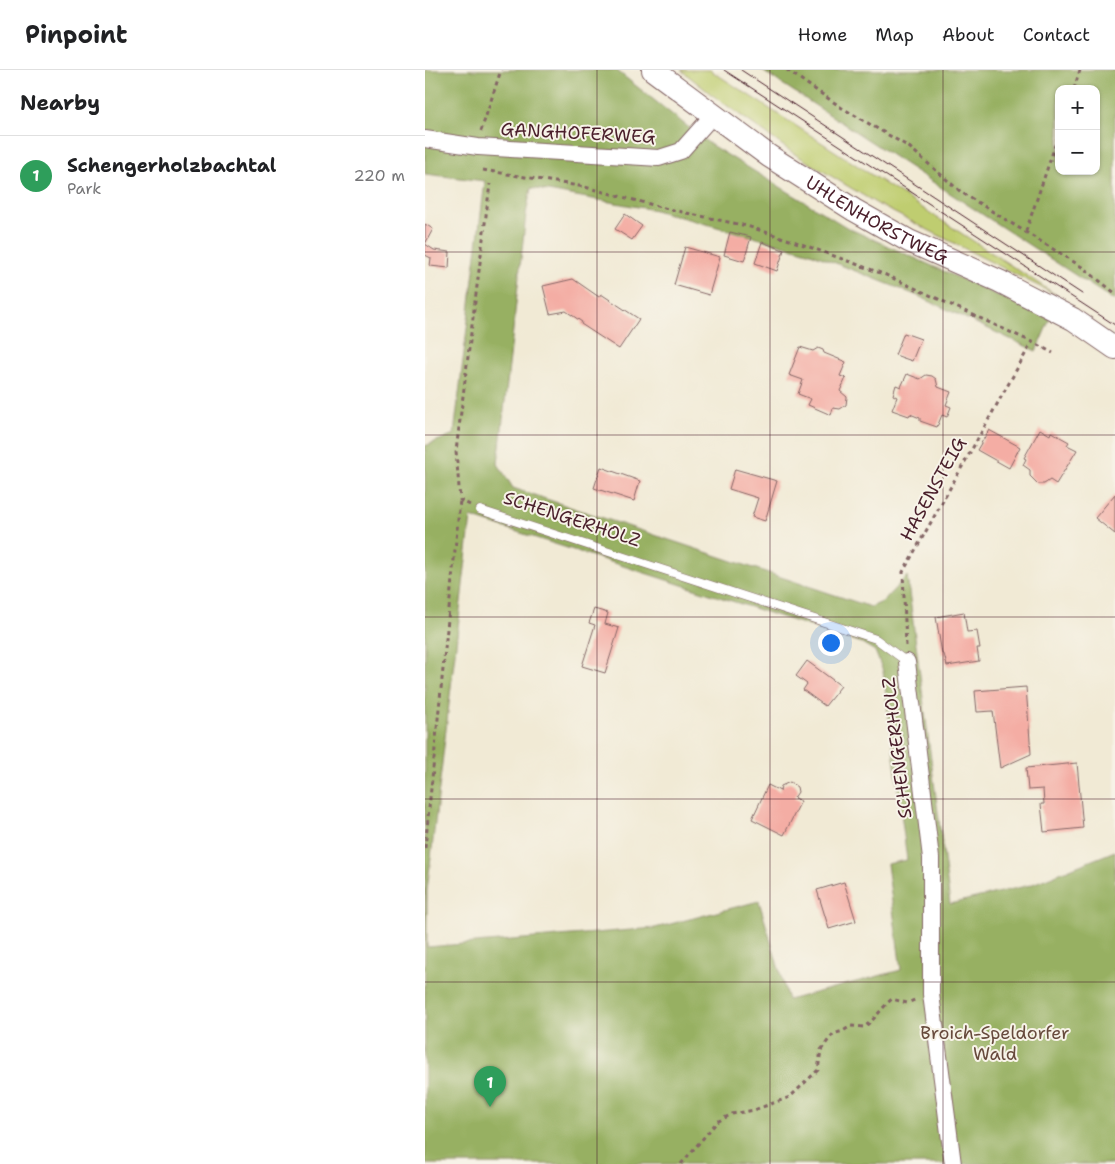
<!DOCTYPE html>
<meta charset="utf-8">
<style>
body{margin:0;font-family:"Shantell Sans",sans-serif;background:#f2f2f2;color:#202124}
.controls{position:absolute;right:15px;top:15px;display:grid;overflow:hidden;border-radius:10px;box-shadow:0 1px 4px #0004}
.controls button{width:45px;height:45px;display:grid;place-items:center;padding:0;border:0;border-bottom:1px solid #e0e0e0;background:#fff;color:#202124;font:25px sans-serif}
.you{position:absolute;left:405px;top:572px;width:18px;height:18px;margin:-12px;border:4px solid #fff;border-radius:50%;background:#1a73e8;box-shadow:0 0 0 8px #1a73e833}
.badge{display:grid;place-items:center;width:32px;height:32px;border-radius:50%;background:#0f766e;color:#fff;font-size:16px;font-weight:700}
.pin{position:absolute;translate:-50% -41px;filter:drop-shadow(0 1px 2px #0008)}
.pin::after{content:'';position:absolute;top:26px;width:18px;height:15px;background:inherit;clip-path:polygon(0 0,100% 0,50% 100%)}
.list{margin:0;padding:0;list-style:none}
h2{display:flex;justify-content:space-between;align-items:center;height:65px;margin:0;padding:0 20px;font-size:21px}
h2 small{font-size:16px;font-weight:400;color:#757577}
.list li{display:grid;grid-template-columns:32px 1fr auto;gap:15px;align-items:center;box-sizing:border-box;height:80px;padding:0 20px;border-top:1px solid #e0e0e0}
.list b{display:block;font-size:19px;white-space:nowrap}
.list p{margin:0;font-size:16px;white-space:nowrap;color:#757577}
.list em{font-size:16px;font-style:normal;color:#757577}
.map{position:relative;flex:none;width:690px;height:1094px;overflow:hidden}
header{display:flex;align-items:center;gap:30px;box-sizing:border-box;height:70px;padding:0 25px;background:#fff;border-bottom:1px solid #e0e0e0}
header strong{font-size:24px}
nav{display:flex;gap:28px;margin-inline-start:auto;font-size:18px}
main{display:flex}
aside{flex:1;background:#fff}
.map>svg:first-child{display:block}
</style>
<header>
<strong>Pinpoint</strong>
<nav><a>Home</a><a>Map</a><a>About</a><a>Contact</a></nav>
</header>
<main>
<aside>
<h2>Nearby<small></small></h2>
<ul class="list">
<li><span class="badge" style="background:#2e9e5b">1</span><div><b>Schengerholzbachtal</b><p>Park</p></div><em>220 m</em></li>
</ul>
</aside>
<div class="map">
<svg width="690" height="1094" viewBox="0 0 690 1094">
<rect width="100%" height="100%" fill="#f7f3e8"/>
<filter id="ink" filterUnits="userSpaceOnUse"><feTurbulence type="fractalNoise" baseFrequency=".02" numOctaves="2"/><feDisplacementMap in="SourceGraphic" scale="10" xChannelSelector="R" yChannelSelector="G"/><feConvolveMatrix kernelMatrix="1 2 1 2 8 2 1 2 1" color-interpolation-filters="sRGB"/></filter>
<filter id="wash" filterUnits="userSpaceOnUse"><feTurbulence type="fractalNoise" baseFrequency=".0096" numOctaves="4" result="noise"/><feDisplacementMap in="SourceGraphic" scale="20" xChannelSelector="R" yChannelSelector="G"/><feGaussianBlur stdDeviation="1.12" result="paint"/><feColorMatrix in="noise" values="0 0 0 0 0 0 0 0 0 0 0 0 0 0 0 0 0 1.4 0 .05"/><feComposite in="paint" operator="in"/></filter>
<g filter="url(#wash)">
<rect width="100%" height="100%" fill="#f1ead5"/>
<path fill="#bfcd6f" stroke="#84764d" d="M256 0H285L633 226 454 135 368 83 286 24Z"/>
<g fill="#97b062" stroke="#706846" fill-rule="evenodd">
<path d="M0 0H191L286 75 423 158 625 249 611 281 493 226 383 182 230 140 106 118 101 144 73 394 88 418 446 537 457 532 482 506 525 834 605 815 690 781V1094H0V376L29 364 60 111 0 104ZM46 447 437 573 450 581 458 601 482 790 462 794 476 900 363 930 334 831 230 858 2 877V821Z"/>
<path d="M336 0H690V231ZM634 19H671V101H634Z"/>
</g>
<g id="blocks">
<g fill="#f4ada4">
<path d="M200 144 217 156 207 170 190 159Z"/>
<path d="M0 154 8 159 0 174Z"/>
<path d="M305 162 326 167 319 191 299 185Z"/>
<path d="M337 172 359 180 352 201 330 193Z"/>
<path d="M0 174 9 180 25 182 24 198 5 196 6 188 0 185Z"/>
<path d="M260 177 295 187 284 225 249 215Z"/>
<path d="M148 209 174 227 176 224 214 249 194 279 156 254 157 252 141 241 125 244 118 216Z"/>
<path d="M479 263 496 269 487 291 470 285Z"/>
<path d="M375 277 388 281 393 278 398 280 399 283 421 292 415 306 421 308 415 321 422 327 421 335 415 339 408 338 406 345 383 335 386 329 373 324 378 310 364 305Z"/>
<path d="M482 304 495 309 501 305 507 306 511 309 513 317 526 322 521 335 526 337 522 347 517 345 512 357 495 351V348L485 344 484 346 467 340 472 327 468 325 471 315 476 317Z"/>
<path d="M615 359 625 365 626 362 644 372 642 375 652 380 631 414 625 410 619 414H613L605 406V400L598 395 601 389 599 388Z"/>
<path d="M564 360 595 377 584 398 552 380Z"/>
<path d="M176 397 215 411 209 431 169 418Z"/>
<path d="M310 399 352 411 340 451 327 447 333 428 304 419Z"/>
<path d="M690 424V464L670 448Z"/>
<path d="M169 539 183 543 180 554 194 558 180 603 157 596 170 555 164 553Z"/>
<path d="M539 542 542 562 552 561 555 578H552L554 591 522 596 519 584H517L511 547Z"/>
<path d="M382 591 416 616 400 636 378 620 382 614 371 606Z"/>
<path d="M601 617 606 684 575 698 568 641 552 642 550 621Z"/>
<path d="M652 693 658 758 619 762 616 734H619L618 719 603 720 601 698Z"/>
<path d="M365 712 372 717 373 722 369 728 376 731 359 765 327 749 343 715 355 721 356 716Z"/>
<path d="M419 812 431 851 404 859 392 820Z"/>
</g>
</g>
</g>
<g filter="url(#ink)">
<use href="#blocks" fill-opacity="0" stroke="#846666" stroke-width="1"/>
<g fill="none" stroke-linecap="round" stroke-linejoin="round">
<defs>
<path id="service" d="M55 440 451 569 482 592"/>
<g id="minor">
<path d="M0 69 53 77 234 88 256 81 288 45"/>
<path d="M482 592 506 788V924L528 1094"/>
</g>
<g id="secondary">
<path id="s1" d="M228 0 344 86 429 140 484 171 574 211 648 249 690 278"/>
</g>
</defs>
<use href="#service" stroke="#846666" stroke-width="9"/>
<use href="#minor" stroke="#846666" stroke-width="18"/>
<use href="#secondary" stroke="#846666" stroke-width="24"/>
<g stroke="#846666" stroke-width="3" stroke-dasharray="4 4" stroke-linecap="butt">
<path d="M362 0 417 38 484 77 536 122 657 197 690 223"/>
<path d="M649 19 655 0"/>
<path d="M56 61 76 0"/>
<path d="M58 100 160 117 243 139 322 156 368 171 461 205 607 272 628 283"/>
<path d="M601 161 634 64"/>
<path d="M45 435 35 430 31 381 65 114"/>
<path d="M481 576 478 502 607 272"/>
<path d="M0 778 35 430"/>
<path d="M256 1094 292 1052 307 1044 329 1040 365 1027 393 1000 396 980 408 964 418 961 426 956 439 957C450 950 456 938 467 929L482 933 492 929"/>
</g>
<use href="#service" stroke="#fff" stroke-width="8"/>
<use href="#minor" stroke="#fff" stroke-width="16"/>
<use href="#secondary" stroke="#fff" stroke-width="22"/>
<g stroke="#4a1f2b" stroke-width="1">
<path d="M299 0 690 255"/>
<path d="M316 0 657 224"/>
</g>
</g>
</g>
<path fill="none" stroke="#4a1f2b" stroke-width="1" stroke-opacity="0.55" d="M172 0V1094M345 0V1094M518 0V1094M0 182H690M0 365H690M0 547H690M0 729H690M0 912H690"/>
<g text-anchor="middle" stroke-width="4" stroke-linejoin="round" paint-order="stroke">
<g font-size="18" fill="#4a1f2b" stroke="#f7f3e8">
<text transform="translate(153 63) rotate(3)" y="6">GANGHOFERWEG</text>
<text dy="6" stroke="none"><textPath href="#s1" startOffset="270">UHLENHORSTWEG</textPath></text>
<text transform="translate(508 419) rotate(-61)" y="6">HASENSTEIG</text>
<text transform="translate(147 449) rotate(18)" y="6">SCHENGERHOLZ</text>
<text transform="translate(472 678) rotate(-97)" y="6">SCHENGERHOLZ</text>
</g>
<g font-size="18" fill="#674a3c" stroke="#f7f3e8">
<text x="570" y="969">Broich-Speldorfer<tspan x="570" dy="21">Wald</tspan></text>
</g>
</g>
</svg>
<div class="controls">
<button>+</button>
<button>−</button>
</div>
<div class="you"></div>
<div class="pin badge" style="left:65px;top:1037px;background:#2e9e5b">1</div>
</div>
</main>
